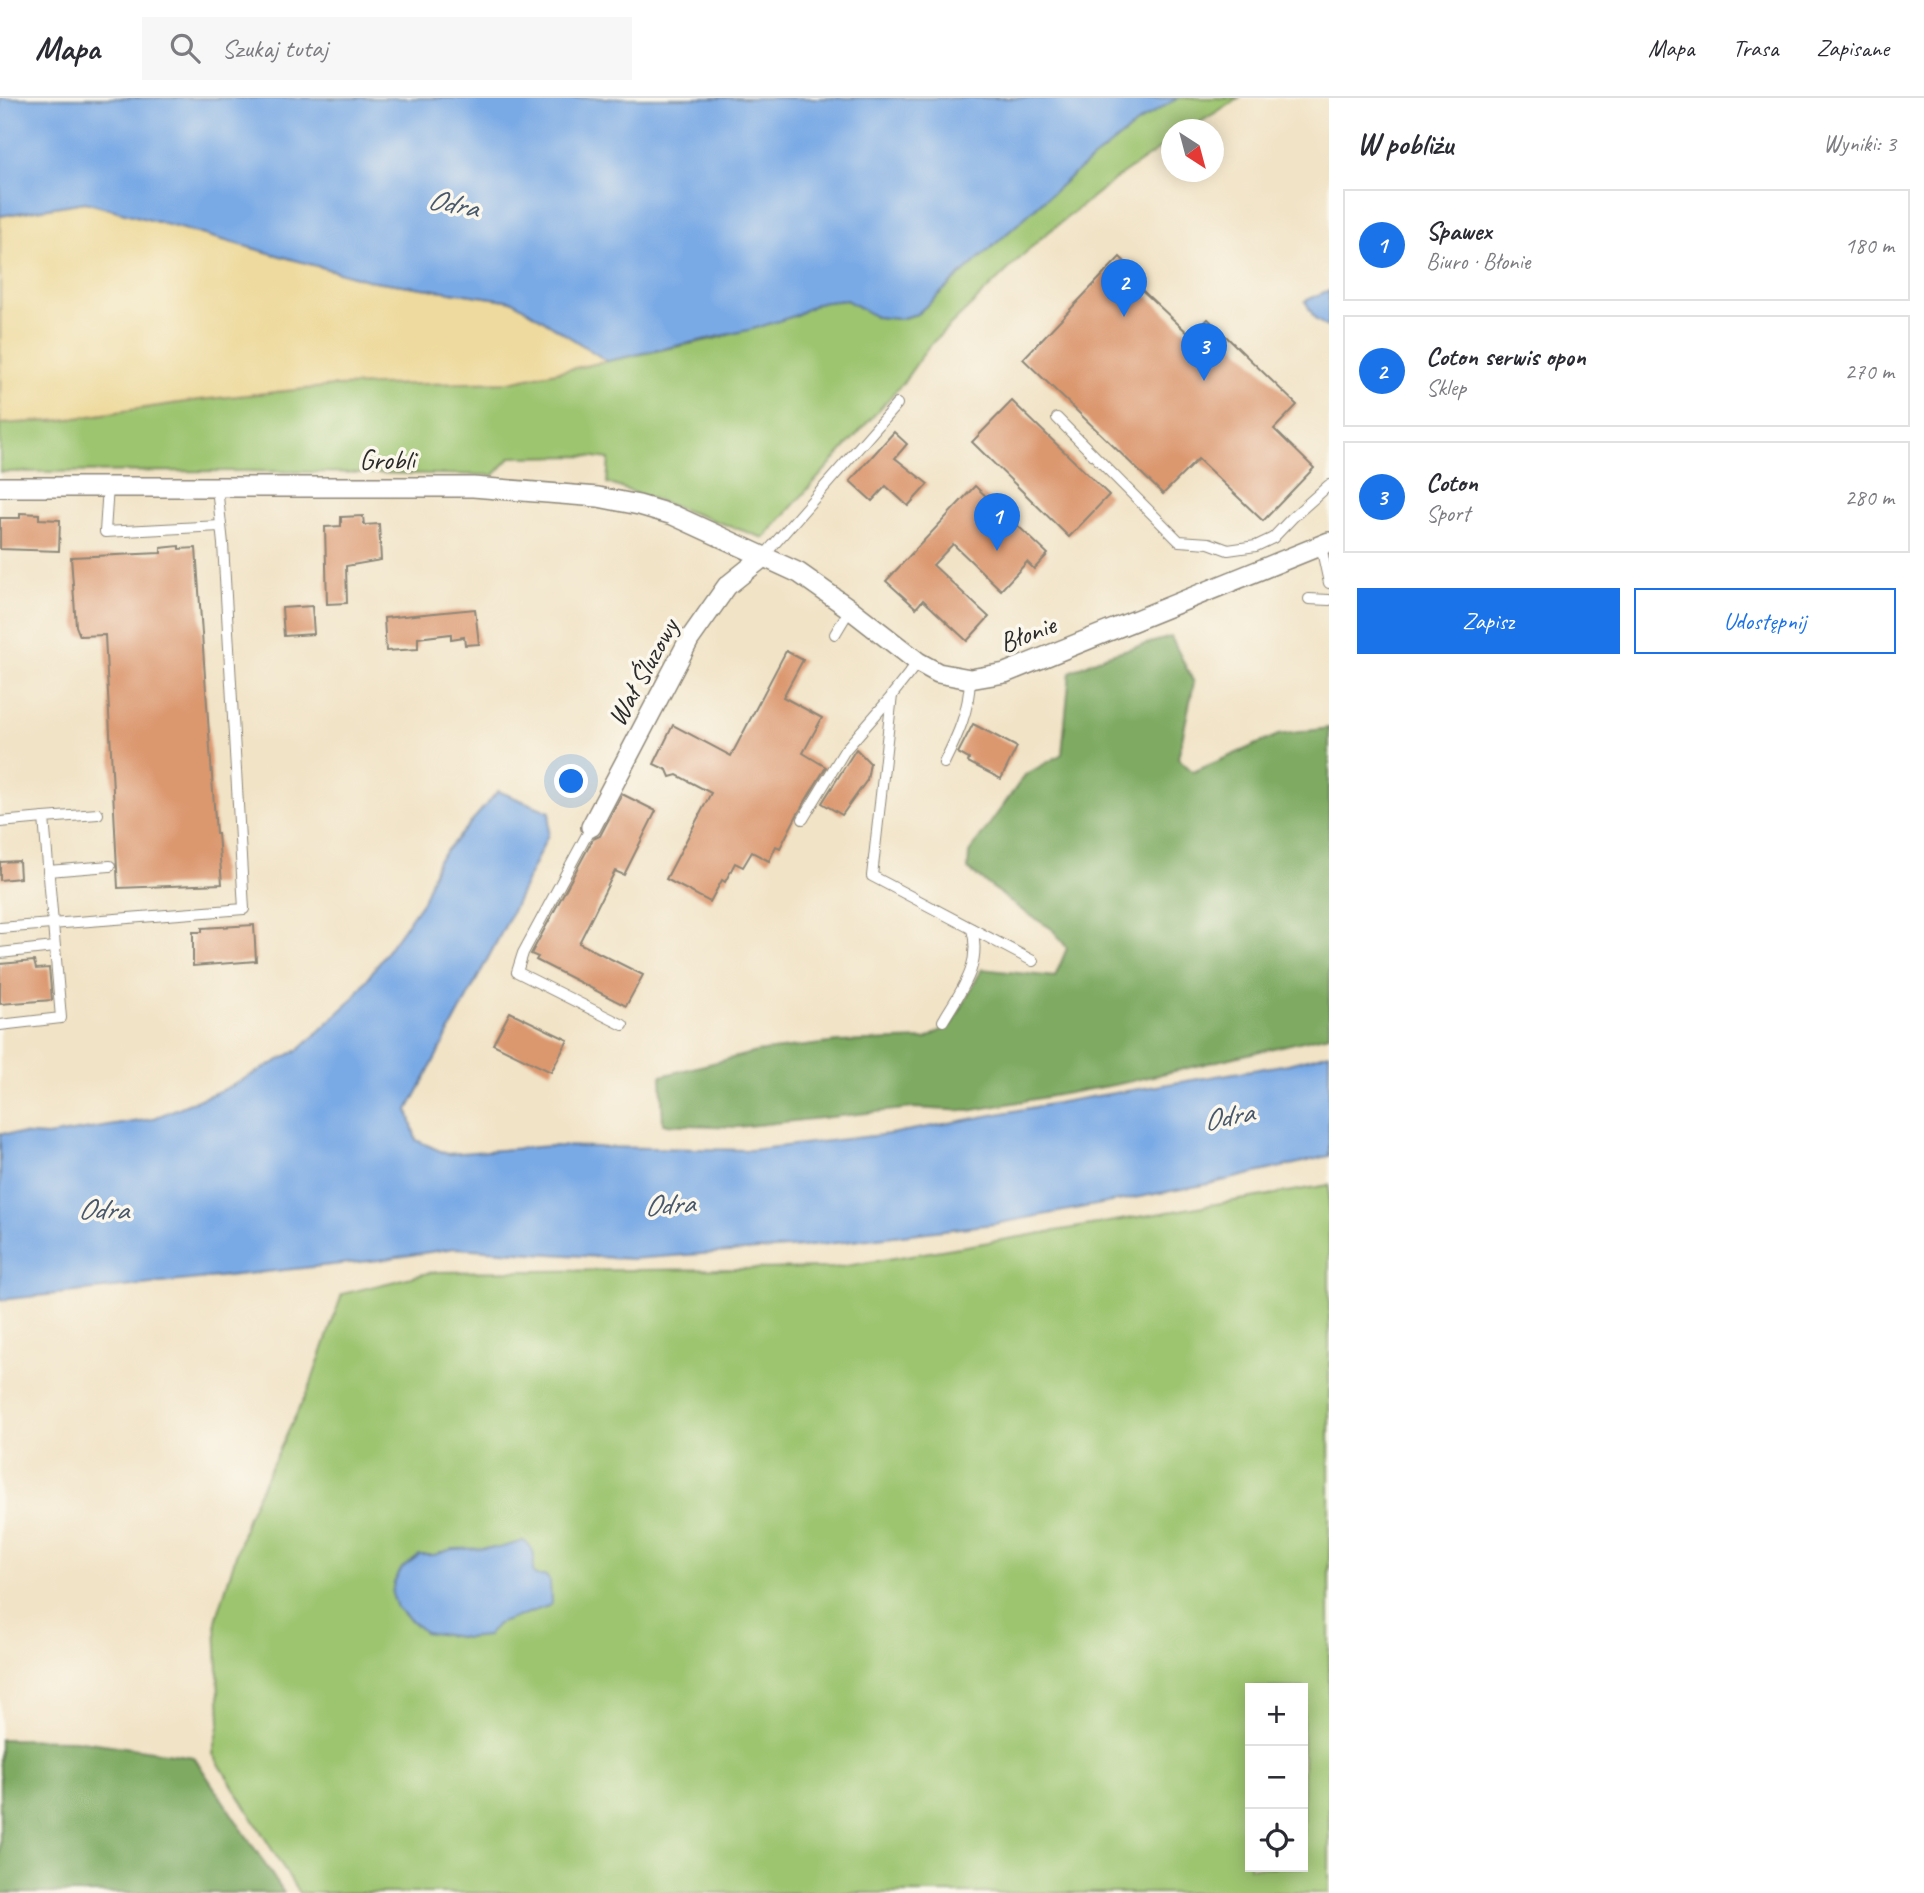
<!DOCTYPE html>
<html lang="pl">
<meta charset="utf-8">
<style>
body{margin:0;font-family:Caveat,sans-serif;background:#f7f7f7;color:#2b2b33}
.controls{position:absolute;right:21px;bottom:21px;display:grid;overflow:hidden;border-radius:0px;box-shadow:0 4px 18px #0003}
.controls button{width:63px;height:63px;display:grid;place-items:center;padding:0;border:0;border-bottom:2px solid #e1e1e2;background:#fff;color:#2b2b33;font:35px sans-serif}
.compass{position:absolute;left:1161px;top:21px;width:63px;height:63px;border-radius:50%;background:#fff;box-shadow:0 4px 18px #0003;rotate:144deg}
.you{position:absolute;left:572px;top:684px;width:24px;height:24px;margin:-18px;border:5px solid #fff;border-radius:50%;background:#1a73e8;box-shadow:0 0 0 10px #1a73e833}
.badge{display:grid;place-items:center;width:46px;height:46px;border-radius:50%;background:#1a73e8;color:#fff;font-size:23px;font-weight:700}
.pin{position:absolute;translate:-50% -58px;filter:drop-shadow(0 2px 4px #0008)}
.pin::after{content:'';position:absolute;top:37px;width:24px;height:21px;background:inherit;clip-path:polygon(0 0,100% 0,50% 100%)}
.list{margin:0;padding:0;list-style:none}
h2{display:flex;justify-content:space-between;align-items:center;height:91px;margin:0;padding:0 28px;font-size:30px}
h2 small{font-size:23px;font-weight:400;color:#7c7c81}
.list li{display:grid;grid-template-columns:46px 1fr auto;gap:21px;align-items:center;box-sizing:border-box;height:112px;margin:0 14px 14px;padding:0 14px;border:2px solid #e1e1e2;border-radius:0px}
.list b{display:block;font-size:26px;white-space:nowrap}
.list p{margin:0;font-size:23px;white-space:nowrap;color:#7c7c81}
.list em{font-size:23px;font-style:normal;color:#7c7c81}
.actions{display:flex;gap:14px;padding:21px 28px}
.actions a{flex:1;padding:16px 0;border:2px solid #1a73e8;border-radius:0px;text-align:center;font-size:24px;color:#1a73e8}
.actions .main{background:#1a73e8;color:#fff}
.icon{flex:none;width:38px;height:38px;fill:none;stroke:currentColor;stroke-width:2;stroke-linecap:round;stroke-linejoin:round}
.map{position:relative;flex:none;width:1329px;height:1795px;overflow:hidden}
header{display:flex;align-items:center;gap:42px;box-sizing:border-box;height:98px;padding:0 35px;background:#fff;border-bottom:2px solid #e1e1e2}
header strong{font-size:33px}
nav{display:flex;gap:38px;margin-inline-start:auto;font-size:24px}
.search{width:490px;height:63px;background:#f7f7f7;display:flex;align-items:center;gap:18px;box-sizing:border-box;padding:0 24px;border-radius:0px;color:#7c7c81;font-size:26px}
main{display:flex}
aside{flex:1;background:#fff}
.map>svg:first-child{display:block}
</style>
<header>
<strong>Mapa</strong>
<div class="search"><svg class="icon" aria-label="search" viewBox="0 0 24 24"><circle cx="10" cy="10" r="6"/><path d="M15 15l6 6"/></svg>Szukaj tutaj</div>
<nav><a>Mapa</a><a>Trasa</a><a>Zapisane</a></nav>
</header>
<main>
<div class="map">
<svg width="1329" height="1795" viewBox="0 0 1329 1795">
<rect width="100%" height="100%" fill="#fbf7ec"/>
<filter id="ink" filterUnits="userSpaceOnUse"><feTurbulence type="fractalNoise" baseFrequency=".0143" numOctaves="2"/><feDisplacementMap in="SourceGraphic" scale="14" xChannelSelector="R" yChannelSelector="G"/><feConvolveMatrix kernelMatrix="1 2 1 2 8 2 1 2 1" color-interpolation-filters="sRGB"/></filter>
<filter id="wash" filterUnits="userSpaceOnUse"><feTurbulence type="fractalNoise" baseFrequency=".00686" numOctaves="4" result="noise"/><feDisplacementMap in="SourceGraphic" scale="28" xChannelSelector="R" yChannelSelector="G"/><feGaussianBlur stdDeviation="1.57" result="paint"/><feColorMatrix in="noise" values="0 0 0 0 0 0 0 0 0 0 0 0 0 0 0 0 0 1.4 0 .05"/><feComposite in="paint" operator="in"/></filter>
<g filter="url(#wash)">
<rect width="100%" height="100%" fill="#f1e3c6"/>
<g fill="#9dc570" stroke="#64784e" stroke-width="2" fill-rule="evenodd">
<path d="M1178 0H1239L1189 31 1171 32V43L1114 82 1040 141 929 248 902 286 764 440 607 385 609 361 587 358 511 359 494 377 247 373 0 374V326L62 322 199 302 333 288 509 284 718 240 794 218 818 205 846 202 876 219 900 221 917 216 1070 79 1143 21Z"/>
<path d="M1329 1087V1795H299L213 1656 220 1624 216 1523 248 1417 310 1288 342 1196 432 1174 834 1170ZM1250 1590H1303V1769H1250Z"/>
</g>
<g fill="#7eaa62" stroke="#546a46" stroke-width="2">
<path d="M1171 539 1194 585 1178 660 1193 674 1278 637 1329 630V937L1119 986 968 1013 913 1010 738 1029 663 1026 661 978 756 954 838 944 926 941 953 925 982 871 1055 879 1067 850 1052 831 1023 813 968 771 969 755 1025 677 1062 656 1070 574 1107 557Z"/>
<path d="M0 1641 75 1642 194 1659 284 1795H0Z"/>
</g>
<path fill="#eeda9e" stroke="#8c8264" stroke-width="2" d="M85 104 367 182 513 203 607 263 509 284 333 288 199 302 62 322 0 326V118Z"/>
<g fill="#7aaae5" stroke="#526a88" stroke-width="2">
<path d="M0 0H1178L1143 21 1070 79 917 216 899 221 876 219 846 202 818 205 794 218 753 231 607 263 513 203 367 182 85 104 0 118Z"/>
<path d="M1329 192V230L1315 221 1305 203Z"/>
<path d="M498 693 550 714 548 737 506 826 408 1012 416 1042 447 1056 550 1048 750 1052 890 1036 1073 1002 1288 966 1329 955V1058L1209 1086 994 1126 802 1149 631 1161 455 1150 379 1162 0 1202V1035L47 1038 152 1021 229 989 300 951 352 902 423 803 438 762Z"/>
<path d="M524 1443C537 1451 534 1461 533 1474L536 1478H546L550 1483 551 1507 497 1526 487 1538 466 1540 424 1534 397 1510 392 1496 394 1484 402 1470 419 1457H434L453 1451 499 1450Z"/>
</g>
<g id="blocks">
<g fill="#db976e">
<path d="M1120 159 1133 172 1127 178 1191 238 1208 221 1297 307 1274 331 1314 370 1263 423 1198 361 1163 396 1023 261Z"/>
<path d="M1012 303 1109 397 1069 439 972 344Z"/>
<path d="M894 334 907 346 895 360 928 386 908 408 886 388 872 403 850 383Z"/>
<path d="M975 388 1048 456 1034 471 1027 464 1001 492 953 446 933 467 989 519 967 543 923 502 916 510 886 483Z"/>
<path d="M20 415 39 416V421L60 422 59 453 0 451V420H20Z"/>
<path d="M363 418 364 427 379 426 381 462 346 468 347 505 327 506 325 429 341 428V419Z"/>
<path d="M179 448V451L196 450 216 736H218L222 786 118 790 105 537 80 538 76 528 71 459 161 455V450Z"/>
<path d="M312 508 314 536 284 538 282 510Z"/>
<path d="M475 511 479 546 465 547 464 539 451 541V536L418 540V551L386 553 384 520Z"/>
<path d="M786 553 803 562 783 599 822 620 803 655 826 669 797 717 780 750 776 748 769 763 752 754 743 769 735 765 725 784 722 782 710 804 666 781 711 695 677 677 670 679 667 672 654 666 673 627 731 658Z"/>
<path d="M973 626 1017 649 1001 681 968 664 969 661 958 655Z"/>
<path d="M856 651 870 665 867 682 842 717 822 705Z"/>
<path d="M622 696 656 713 624 777 615 773 579 845 643 877 626 908 536 862 538 859 531 856 593 741 600 738Z"/>
<path d="M19 763 20 780 0 782V764Z"/>
<path d="M254 827 256 863 193 868V834H202V830Z"/>
<path d="M34 863 36 871 49 870 52 902 0 906V866Z"/>
<path d="M510 914 568 942 551 974 493 946Z"/>
</g>
</g>
</g>
<g filter="url(#ink)">
<use href="#blocks" fill-opacity="0" stroke="#8e8778" stroke-width="2"/>
<g fill="none" stroke-linecap="round" stroke-linejoin="round">
<defs>
<g id="service">
<path d="M1057 320 1179 443 1209 445 1228 452 1256 448 1273 440 1293 419 1329 387"/>
<path d="M108 388 105 434 220 428"/>
<path d="M1321 448 1329 485"/>
<path d="M762 460 897 306"/>
<path d="M1309 501 1329 502"/>
<path d="M835 536 850 511"/>
<path d="M918 564 892 597 872 778 1033 863"/>
<path d="M944 665C958 637 969 613 970 581"/>
<path d="M803 721 845 652 892 598"/>
<path d="M0 724 44 720"/>
<path d="M591 729 523 855 517 874 623 927"/>
<path d="M48 773 110 768"/>
<path d="M0 830 244 811 223 446 217 389"/>
<path d="M0 855 54 849"/>
<path d="M943 923C961 892 982 868 972 831"/>
<path d="M0 927 61 920 44 720 98 716"/>
</g>
<g id="minor">
<path d="M0 389H473L598 399 639 407 673 417 799 475 850 511 918 564 938 575 970 581 1005 575 1329 444"/>
<path d="M591 729 689 542 727 488 762 460"/>
</g>
</defs>
<use href="#service" stroke="#8e8778" stroke-width="12"/>
<use href="#minor" stroke="#8e8778" stroke-width="22"/>
<use href="#service" stroke="#fff" stroke-width="10"/>
<use href="#minor" stroke="#fff" stroke-width="19"/>
</g>
</g>
<g text-anchor="middle" stroke-width="7" stroke-linejoin="round" paint-order="stroke">
<g font-size="28" fill="#2b2b2b" stroke="#fbf7ec">
<text x="387" y="371">Grobli</text>
<text transform="translate(1027 535) rotate(-21)" y="10">Błonie</text>
<text transform="translate(642 574) rotate(-61)" y="10">Wał Śluzowy</text>
</g>
<g font-size="30" font-style="italic" fill="#47576c" stroke="#fbf7ec">
<text transform="translate(453 105) rotate(11)" y="10">Odra</text>
<text transform="translate(1228 1018) rotate(-11)" y="10">Odra</text>
<text transform="translate(669 1106) rotate(-4)" y="10">Odra</text>
<text transform="translate(103 1111) rotate(1)" y="10">Odra</text>
</g>
</g>
</svg>
<div class="controls">
<button>+</button>
<button>−</button>
<button><svg class="icon" aria-label="locate" viewBox="0 0 24 24"><circle cx="12" cy="12" r="6"/><path d="M12 2v4M12 18v4M2 12h4M18 12h4"/></svg></button>
</div>
<svg class="compass" viewBox="-18 -18 36 36"><path d="M0-13l5 13h-10z" fill="#e53935"/><path d="M0 13l5-13h-10z" fill="#7c7c81"/></svg>
<div class="you"></div>
<div class="pin badge" style="left:997px;top:453px">1</div>
<div class="pin badge" style="left:1124px;top:219px">2</div>
<div class="pin badge" style="left:1204px;top:283px">3</div>
</div>
<aside>
<h2>W pobliżu<small>Wyniki: 3</small></h2>
<ul class="list">
<li><span class="badge">1</span><div><b>Spawex</b><p>Biuro · Błonie</p></div><em>180 m</em></li>
<li><span class="badge">2</span><div><b>Coton serwis opon</b><p>Sklep</p></div><em>270 m</em></li>
<li><span class="badge">3</span><div><b>Coton</b><p>Sport</p></div><em>280 m</em></li>
</ul>
<div class="actions"><a class="main">Zapisz</a><a>Udostępnij</a></div>
</aside>
</main>
